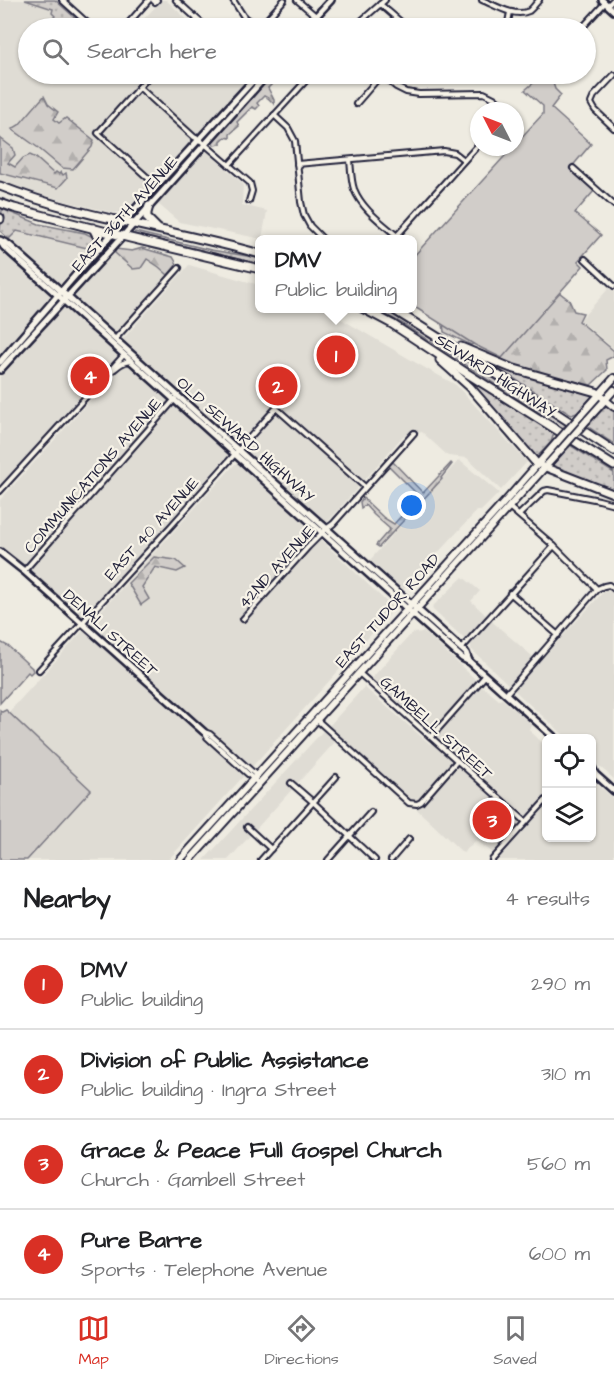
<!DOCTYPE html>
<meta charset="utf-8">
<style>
body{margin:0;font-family:"Architects Daughter",sans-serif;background:#f2f2f2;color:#202124}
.controls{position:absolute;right:18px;bottom:18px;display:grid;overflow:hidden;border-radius:9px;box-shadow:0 2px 4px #0004}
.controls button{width:54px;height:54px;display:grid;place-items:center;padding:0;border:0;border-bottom:2px solid #e0e0e0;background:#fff;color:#202124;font:30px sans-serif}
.compass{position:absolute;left:470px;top:102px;width:54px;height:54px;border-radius:50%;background:#fff;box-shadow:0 2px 4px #0004;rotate:312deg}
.you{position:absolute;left:412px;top:506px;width:21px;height:21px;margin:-15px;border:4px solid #fff;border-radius:50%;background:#1a73e8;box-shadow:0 0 0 9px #1a73e833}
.badge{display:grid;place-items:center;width:39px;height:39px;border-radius:50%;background:#d93025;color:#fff;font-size:20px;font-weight:700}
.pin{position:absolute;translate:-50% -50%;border:3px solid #fff;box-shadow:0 2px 6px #0006}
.popup{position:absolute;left:255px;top:235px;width:162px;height:78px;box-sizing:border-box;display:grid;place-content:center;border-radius:9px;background:#fff;filter:drop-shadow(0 2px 4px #0005);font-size:20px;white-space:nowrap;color:#757577}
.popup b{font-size:22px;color:#202124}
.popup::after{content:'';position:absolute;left:50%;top:100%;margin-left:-12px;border:12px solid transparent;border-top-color:#fff}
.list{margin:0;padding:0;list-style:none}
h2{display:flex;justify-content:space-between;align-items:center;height:78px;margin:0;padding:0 24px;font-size:26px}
h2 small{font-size:20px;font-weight:400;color:#757577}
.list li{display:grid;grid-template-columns:39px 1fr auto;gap:18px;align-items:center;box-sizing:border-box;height:90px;padding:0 24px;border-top:2px solid #e0e0e0}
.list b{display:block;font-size:22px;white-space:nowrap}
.list p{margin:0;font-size:20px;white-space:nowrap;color:#757577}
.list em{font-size:20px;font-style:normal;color:#757577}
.icon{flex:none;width:33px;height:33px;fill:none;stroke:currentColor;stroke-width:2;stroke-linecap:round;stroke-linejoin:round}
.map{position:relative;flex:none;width:614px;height:860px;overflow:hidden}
.search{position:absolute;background:#fff;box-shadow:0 2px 4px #0004;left:18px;right:18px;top:18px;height:66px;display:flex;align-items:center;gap:15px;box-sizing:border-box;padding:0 21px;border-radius:33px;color:#757577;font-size:22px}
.sheet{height:438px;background:#fff}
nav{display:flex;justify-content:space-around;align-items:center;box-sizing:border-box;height:84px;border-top:2px solid #e0e0e0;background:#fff;font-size:16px;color:#757577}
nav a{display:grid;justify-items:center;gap:3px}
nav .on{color:#d93025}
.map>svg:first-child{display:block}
</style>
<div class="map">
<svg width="614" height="860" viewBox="0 0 614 860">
<defs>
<pattern id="grass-dots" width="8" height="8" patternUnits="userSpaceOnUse" patternTransform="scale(1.5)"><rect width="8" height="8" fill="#d1cdc9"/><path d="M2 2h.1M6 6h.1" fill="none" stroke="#b3b0ae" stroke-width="1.8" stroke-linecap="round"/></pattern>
<pattern id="forest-firs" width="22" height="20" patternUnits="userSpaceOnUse" patternTransform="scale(1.5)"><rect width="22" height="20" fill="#d1cdc9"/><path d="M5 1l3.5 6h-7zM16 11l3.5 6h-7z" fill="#b3b0ae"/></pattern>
</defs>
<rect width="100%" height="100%" fill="#eeebe1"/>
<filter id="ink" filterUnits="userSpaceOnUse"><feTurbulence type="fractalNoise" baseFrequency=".0167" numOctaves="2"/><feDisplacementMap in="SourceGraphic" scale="12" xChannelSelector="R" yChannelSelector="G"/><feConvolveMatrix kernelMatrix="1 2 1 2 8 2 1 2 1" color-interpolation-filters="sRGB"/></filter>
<g filter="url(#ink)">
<g fill="#dfdcd4">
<path d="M0 0H23L54 10 56 8 78 28H28V74H248L249 79 125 211 115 213 106 211 64 201 12 186 0 180Z"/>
<path d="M162 0H166L196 28H135Z"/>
<path d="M205 150 243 184 242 205 267 211 262 239 179 222 157 203Z"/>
<path d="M7 228 33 234 91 249 60 284 3 233Z"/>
<path d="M0 246 50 295V298L0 355Z"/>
<path d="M114 251 145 256 171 271 116 332H113L74 300 73 294Z"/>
<path d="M189 265 259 285 260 308 324 309 418 364 456 385 527 462 501 490 467 458 448 456 422 432 403 436 325 525 236 442 122 340Z"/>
<path d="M609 288 614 292V349L580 320Z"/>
<path d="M62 309H67L119 354 0 485V376Z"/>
<path d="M128 364 229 454 83 618 0 546V500L116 372Z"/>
<path d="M459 460 499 493 481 511H477L403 590 370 560Z"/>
<path d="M240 463 315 531 321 540 394 609 168 860H27L91 790 8 713 235 464Z"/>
<path d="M463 577 480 591 471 601 496 625 539 662 605 590 614 593V779L592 760V738H567L528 703 471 649V645L433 610 432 607Z"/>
<path d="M424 632 474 678 476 682 432 732 372 678 412 633Z"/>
<path d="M482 686 499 700 502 699 532 725 529 730 546 746V795L493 853 476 840 463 853 329 726 364 687 430 744Z"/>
<path d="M323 731 335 742 228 860H204Z"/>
<path d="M592 780 614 799V860H498L546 806V838H592Z"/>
</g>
<g fill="url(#grass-dots)" stroke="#7a7882" stroke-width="1.5">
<path d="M25 0H55L81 23 76 28 64 21 58 28H44L55 16 52 13 53 9Z"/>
<path d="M2 209 39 224 85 233 93 237 96 242 94 248 91 249 17 231 9 239 0 231Z"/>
<path d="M135 232 211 250 259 258V264L134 234Z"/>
<path d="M375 309H386L566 425 562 428 403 324Z"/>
<path d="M485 360 541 381 590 393 593 395 577 413 571 415Z"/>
<path d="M460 374 554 433 551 442 536 458Z"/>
<path d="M607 405 614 411V444L587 426Z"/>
<path d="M570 445 614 473V491L554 467 552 465Z"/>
</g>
<g fill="url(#forest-firs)" stroke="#7a7882" stroke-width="1.5">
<path d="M273 74H282L268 88 274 100V104L268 98 264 96 257 103 259 106 256 109 252 107 237 122 239 126 230 134V138L225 137 221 141V144L214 145 212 140Z"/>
<path d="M44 96 48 104 58 112 54 119 59 123 66 118 94 140 92 147 73 169 62 168 37 147 12 129 19 125Z"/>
<path d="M0 138 13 148 15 155 8 163 15 167 23 158 30 155 36 158 54 174 56 172 59 174 61 172 63 175 66 173 67 178 58 188 0 173Z"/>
<path d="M142 248 173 257 177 264 168 275 159 267 147 259 141 268 133 269 115 253 116 249 132 251Z"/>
<path d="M412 259 546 282 569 300 574 311 583 313 579 321 614 351V356L606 360 607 370 591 385 514 367 488 355 486 347 479 342 471 345 444 332 443 323Z"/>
<path d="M393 462 423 493 451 463 452 464 441 478 442 479 379 547 376 545 390 529 374 515 365 505 361 508 360 502 363 498 384 518 394 524 419 496 389 466Z"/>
<path d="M154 557 176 560 185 568 177 572 155 567 142 587 149 599 141 605 128 583Z"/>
</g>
<g fill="#d1cdc9" stroke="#7a7882" stroke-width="1.5">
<path d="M544 74H550L555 89 561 95 551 108 591 144 570 169 594 191 575 213 601 235 578 261 583 266 502 358 475 345 413 306 412 258 513 147H515V144L543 114V106L525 90Z"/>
<path d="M0 642 8 646 32 668 33 671 30 674 28 672 0 703Z"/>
<path d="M0 710 2 712 6 710 91 790 27 860H0Z"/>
</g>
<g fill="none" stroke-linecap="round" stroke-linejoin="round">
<defs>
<g id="street">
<path d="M62 0 93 28"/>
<path d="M153 0 155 2 157 0"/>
<path d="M176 0 207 28"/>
<path d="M233 0 244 17 259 28 284 0"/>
<path d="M297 0 330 28"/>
<path d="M482 0C495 5 514 18 529 11 533 8 536 3 539 0"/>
<path d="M380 4 408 28"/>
<path d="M608 5 613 0"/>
<path d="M124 28 149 0"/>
<path d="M190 28 197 20"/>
<path d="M353 28 385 0"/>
<path d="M507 28 510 12"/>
<path d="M582 28 605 3"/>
<path d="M151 74 98 133 157 186"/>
<path d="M381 74 396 87 406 92 419 94 484 93 494 98 509 111"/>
<path d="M614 75 594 96 591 103 595 110 614 128"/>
<path d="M139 87 194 137 200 140 250 183 252 191 249 201"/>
<path d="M356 104 382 74"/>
<path d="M274 115 288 128 295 141 301 202 304 215 310 226 324 240"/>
<path d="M350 160C351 169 351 180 354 189 362 209 381 222 397 236"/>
<path d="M297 164 444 151 455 153 464 160"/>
<path d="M229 165 312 74"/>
<path d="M573 168 614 205"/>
<path d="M393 240 479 144"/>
<path d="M585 259 614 286"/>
<path d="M115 339 179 268"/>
<path d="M112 371C118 366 124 360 132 362"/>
<path d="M0 491 124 355"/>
<path d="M509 507 554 546 597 589 604 586 609 585 614 589"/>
<path d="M519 515 544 491 548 490 599 500 614 504"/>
<path d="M24 571 175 399"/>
<path d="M510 593 558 635"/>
<path d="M243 619 308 547 326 529 333 524 414 433"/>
<path d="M461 649 554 546"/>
<path d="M39 670 171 526 276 408 365 487"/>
<path d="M359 673 526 822"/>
<path d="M506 694 597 589"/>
<path d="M317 720 409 803 417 804 421 802 457 761"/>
<path d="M204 732 210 734 257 776"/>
<path d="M205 733 207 737 259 784"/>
<path d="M431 737 485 676"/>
<path d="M291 783 313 802 375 860"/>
<path d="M247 827 271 849"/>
<path d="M261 860 336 777"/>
<path d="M328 860 371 812"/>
<path d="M391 860 409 839"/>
<path d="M492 860 546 800"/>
</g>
<g id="secondary">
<path d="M602 0 614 11"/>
<path d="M305 28 331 0"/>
<path d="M0 240 8 244C115 338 220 435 327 529 373 571 420 611 466 653L469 661"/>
<path d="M0 241 4 247C156 385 310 520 462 658L470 662 555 738"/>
<path d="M0 362 92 256 259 74"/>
<path d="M0 370 123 236 268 74"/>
<path d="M0 552 24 571 204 732"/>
<path d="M592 767 595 774 614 791"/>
</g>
<g id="primary">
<path d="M603 398 614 407"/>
<path d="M581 415 614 378"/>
<path d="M587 420 614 390"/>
<path d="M542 466 614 494"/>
<path d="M180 860 509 497 558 441"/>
<path d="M190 860 565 445"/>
</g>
<g id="highway">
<path d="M0 186C83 219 174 229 260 254"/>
<path d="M0 203 14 208 130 238 260 269"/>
<path d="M149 206 147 213V218L157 228"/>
<path d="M0 218V219"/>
<path d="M93 228 100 242 99 248"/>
<path d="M362 308 392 324 468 374 614 466"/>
<path d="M391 308 498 375 614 451"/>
<path d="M461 347 511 368 596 392 600 395"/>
<path d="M440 360 470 387 537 464"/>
</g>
</defs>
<use href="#street" stroke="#22223b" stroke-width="8"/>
<use href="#secondary" stroke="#22223b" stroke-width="10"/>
<use href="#primary" stroke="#22223b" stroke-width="10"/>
<use href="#highway" stroke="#22223b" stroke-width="11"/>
<use href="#street" stroke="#f7f3e8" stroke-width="4"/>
<use href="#secondary" stroke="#f7f3e8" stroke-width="5"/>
<use href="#primary" stroke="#f7f3e8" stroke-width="6"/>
<use href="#highway" stroke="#f7f3e8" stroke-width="7"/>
<defs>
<g id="primary-bridge">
<path d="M558 441 581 415"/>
<path d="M565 445 587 420"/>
</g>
</defs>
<use href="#primary-bridge" stroke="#22223b" stroke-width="10" stroke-linecap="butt"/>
<use href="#primary-bridge" stroke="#f7f3e8" stroke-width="6"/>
</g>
</g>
<g text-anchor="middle" stroke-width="4.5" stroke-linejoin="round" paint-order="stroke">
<g font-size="16" fill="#22223b" stroke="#f7f3e8">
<text transform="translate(124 213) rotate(-48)" y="6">EAST 36TH AVENUE</text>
<text transform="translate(496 375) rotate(33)" y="6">SEWARD HIGHWAY</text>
<text transform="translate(246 439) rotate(42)" y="6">OLD SEWARD HIGHWAY</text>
<text transform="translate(92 475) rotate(-49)" y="6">COMMUNICATIONS AVENUE</text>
<text transform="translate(151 528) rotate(-48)" y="6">EAST 40 AVENUE</text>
<text transform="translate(276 566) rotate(-48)" y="6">42ND AVENUE</text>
<text transform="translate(387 610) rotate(-48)" y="6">EAST TUDOR ROAD</text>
<text transform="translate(111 632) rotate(42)" y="6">DENALI STREET</text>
<text transform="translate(437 727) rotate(42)" y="6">GAMBELL STREET</text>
</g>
</g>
</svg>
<div class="controls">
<button><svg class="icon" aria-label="locate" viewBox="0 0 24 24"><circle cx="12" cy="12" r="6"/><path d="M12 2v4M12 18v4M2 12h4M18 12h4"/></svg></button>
<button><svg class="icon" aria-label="layers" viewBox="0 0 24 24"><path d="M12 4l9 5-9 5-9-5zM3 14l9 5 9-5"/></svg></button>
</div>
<svg class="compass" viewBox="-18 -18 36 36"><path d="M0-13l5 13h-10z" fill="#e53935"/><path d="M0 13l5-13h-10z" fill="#757577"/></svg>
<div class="you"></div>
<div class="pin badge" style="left:336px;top:355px">1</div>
<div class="popup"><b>DMV</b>Public building</div>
<div class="pin badge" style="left:278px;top:386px">2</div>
<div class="pin badge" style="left:492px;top:820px">3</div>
<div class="pin badge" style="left:90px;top:376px">4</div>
<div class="search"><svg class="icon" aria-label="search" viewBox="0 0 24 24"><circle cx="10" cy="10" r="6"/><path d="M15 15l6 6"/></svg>Search here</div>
</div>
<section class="sheet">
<h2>Nearby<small>4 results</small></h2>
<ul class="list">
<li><span class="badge">1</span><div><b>DMV</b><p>Public building</p></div><em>290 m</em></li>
<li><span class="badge">2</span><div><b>Division of Public Assistance</b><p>Public building · Ingra Street</p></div><em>310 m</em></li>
<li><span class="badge">3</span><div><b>Grace &amp; Peace Full Gospel Church</b><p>Church · Gambell Street</p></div><em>560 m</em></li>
<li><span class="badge">4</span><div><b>Pure Barre</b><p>Sports · Telephone Avenue</p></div><em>600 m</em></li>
</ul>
</section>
<nav>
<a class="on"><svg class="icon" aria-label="map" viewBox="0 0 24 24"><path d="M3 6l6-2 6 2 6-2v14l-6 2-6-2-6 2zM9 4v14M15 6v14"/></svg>Map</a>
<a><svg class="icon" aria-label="directions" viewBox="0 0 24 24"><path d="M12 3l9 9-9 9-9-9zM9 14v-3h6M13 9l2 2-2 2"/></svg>Directions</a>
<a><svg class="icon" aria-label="saved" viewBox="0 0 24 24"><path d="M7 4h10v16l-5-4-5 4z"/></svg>Saved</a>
</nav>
